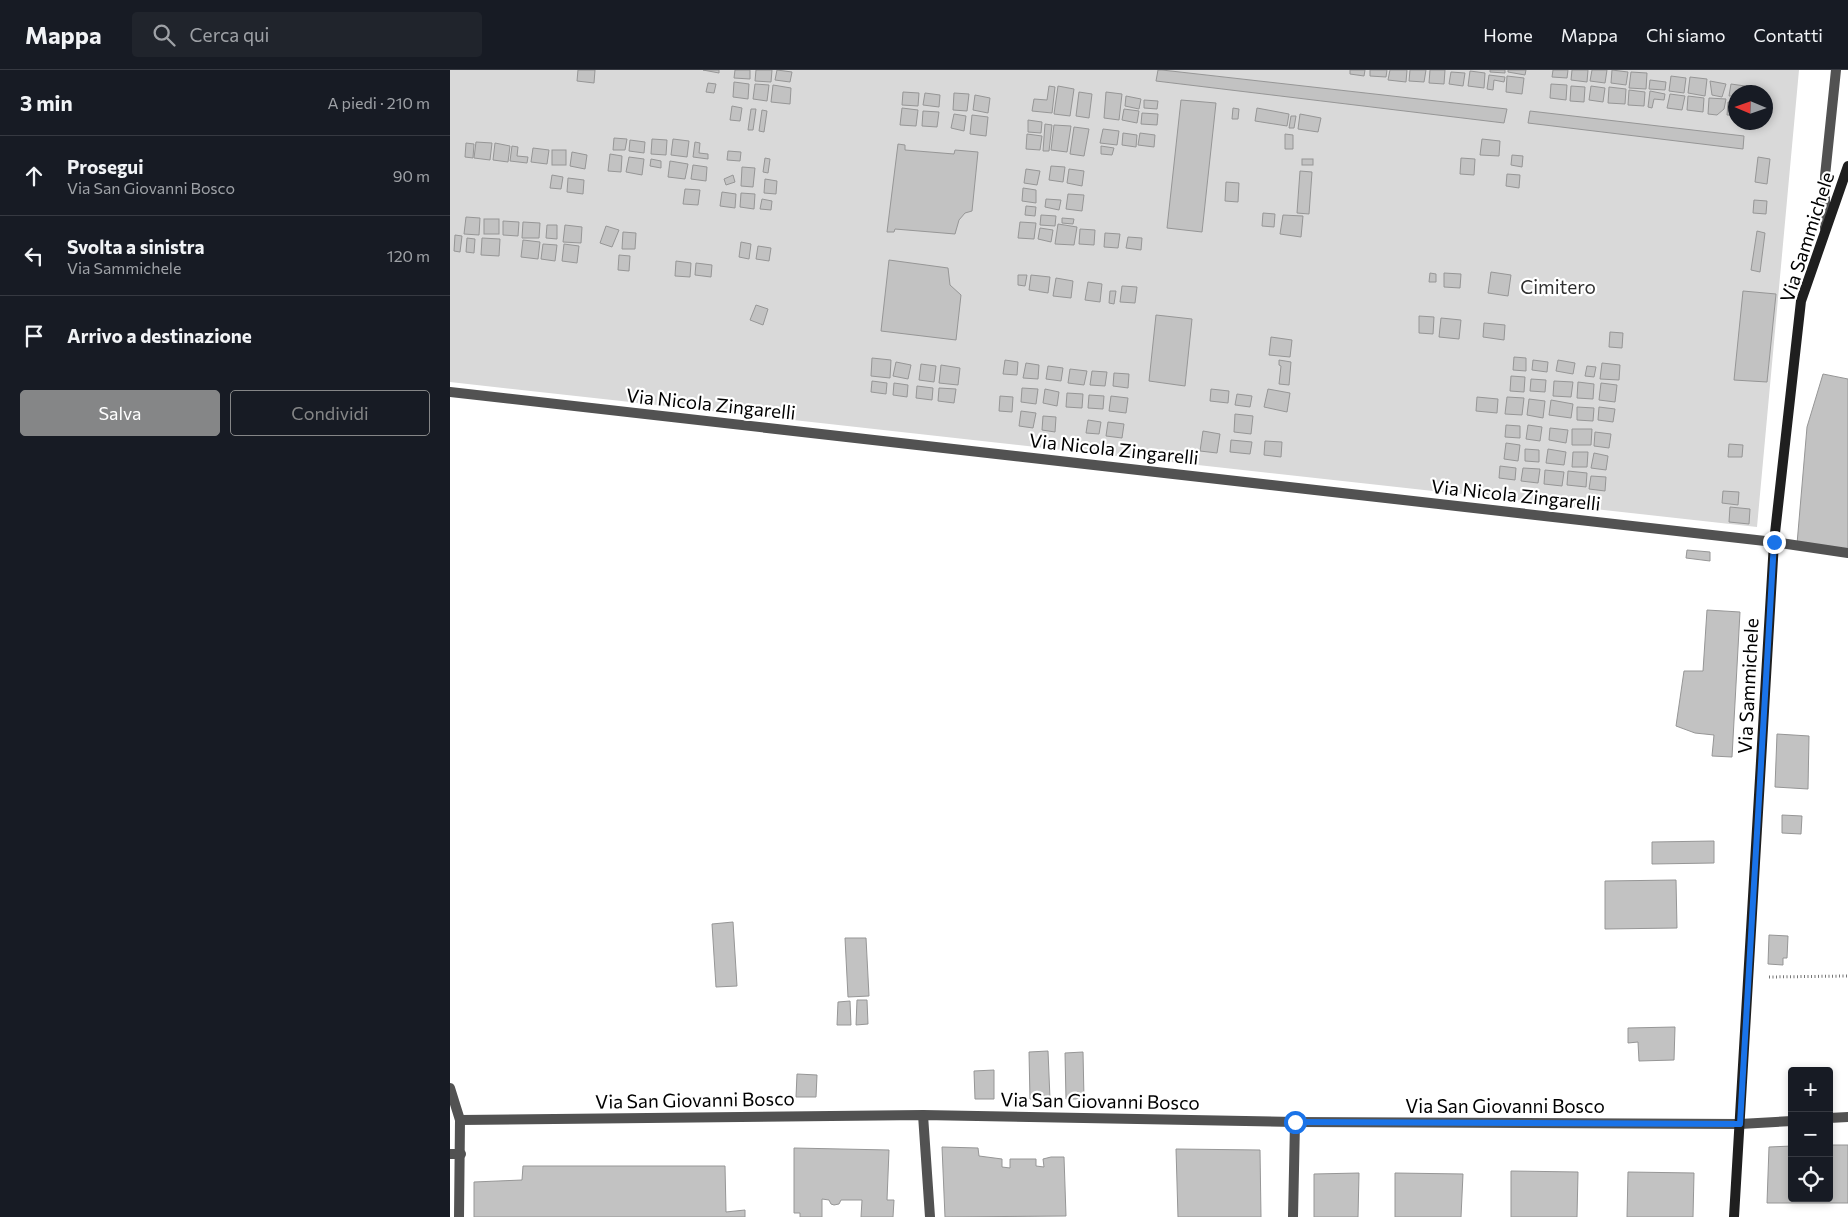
<!DOCTYPE html>
<html lang="it">
<meta charset="utf-8">
<style>
body{margin:0;font-family:Commissioner,sans-serif;background:#20242c;color:#f1f3f6}
.controls{position:absolute;right:15px;bottom:15px;display:grid;overflow:hidden;border-radius:5px;box-shadow:0 2px 8px #0003}
.controls button{width:45px;height:45px;display:grid;place-items:center;padding:0;border:0;border-bottom:1px solid #363941;background:#171b24;color:#f1f3f6;font:25px sans-serif}
.compass{position:absolute;left:1278px;top:15px;width:45px;height:45px;border-radius:50%;background:#171b24;box-shadow:0 2px 8px #0003;rotate:272deg}
.stop{position:absolute;width:15px;height:15px;margin:-11px;border:4px solid #1a73e8;border-radius:50%;background:#fff}
.stop.end{background:#1a73e8;border-color:#fff;box-shadow:0 1px 5px #0008}
.list{margin:0;padding:0;list-style:none}
h2{display:flex;justify-content:space-between;align-items:center;height:65px;margin:0;padding:0 20px;font-size:21px}
h2 small{font-size:16px;font-weight:400;color:#9ea1a6}
.list li{display:grid;grid-template-columns:32px 1fr auto;gap:15px;align-items:center;box-sizing:border-box;height:80px;padding:0 20px;border-top:1px solid #363941}
.list b{display:block;font-size:19px;white-space:nowrap}
.list p{margin:0;font-size:16px;white-space:nowrap;color:#9ea1a6}
.list em{font-size:16px;font-style:normal;color:#9ea1a6}
.actions{display:flex;gap:10px;padding:15px 20px}
.actions a{flex:1;padding:11px 0;border:1px solid #858687;border-radius:5px;text-align:center;font-size:18px;color:#858687}
.actions .main{background:#858687;color:#fff}
.icon{flex:none;width:28px;height:28px;fill:none;stroke:currentColor;stroke-width:2;stroke-linecap:round;stroke-linejoin:round}
.map{position:relative;flex:none;width:1398px;height:1147px;overflow:hidden}
header{display:flex;align-items:center;gap:30px;box-sizing:border-box;height:70px;padding:0 25px;background:#171b24;border-bottom:1px solid #363941}
header strong{font-size:24px}
nav{display:flex;gap:28px;margin-inline-start:auto;font-size:18px}
.search{width:350px;height:45px;background:#20242c;display:flex;align-items:center;gap:12px;box-sizing:border-box;padding:0 18px;border-radius:5px;color:#9ea1a6;font-size:19px}
main{display:flex}
aside{flex:1;background:#171b24}
.map>svg:first-child{display:block}
</style>
<header>
<strong>Mappa</strong>
<div class="search"><svg class="icon" aria-label="search" viewBox="0 0 24 24"><circle cx="10" cy="10" r="6"/><path d="M15 15l6 6"/></svg>Cerca qui</div>
<nav><a>Home</a><a>Mappa</a><a>Chi siamo</a><a>Contatti</a></nav>
</header>
<main>
<aside>
<h2>3 min<small>A piedi · 210 m</small></h2>
<ul class="list">
<li><svg class="icon" aria-label="ahead" viewBox="0 0 24 24"><path d="M12 20V5M6 11l6-6 6 6"/></svg><div><b>Prosegui</b><p>Via San Giovanni Bosco</p></div><em>90 m</em></li>
<li><svg class="icon" aria-label="left" viewBox="0 0 24 24"><path d="M17 20v-9H6M10 6l-5 5 5 5"/></svg><div><b>Svolta a sinistra</b><p>Via Sammichele</p></div><em>120 m</em></li>
<li><svg class="icon" aria-label="arrive" viewBox="0 0 24 24"><path d="M6 21V4h12l-3 4 3 4H6"/></svg><div><b>Arrivo a destinazione</b></div></li>
</ul>
<div class="actions"><a class="main">Salva</a><a>Condividi</a></div>
</aside>
<div class="map">
<svg width="1398" height="1147" viewBox="0 0 1398 1147">
<rect width="100%" height="100%" fill="#fff"/>
<path fill="#d9d9d9" fill-rule="evenodd" d="M0 0H1349L1307 457 0 312ZM1286 22H1316V52H1286Z"/>
<g fill="#c2c2c2" stroke="#969696">
<path d="M128 0H145L144 13 127 11Z"/>
<path d="M253 0H269V3Z"/>
<path d="M285 0H300V9L284 8Z"/>
<path d="M306 0H322L321 12 305 11Z"/>
<path d="M327 0 342 2 340 12 325 10Z"/>
<path d="M708 0H712L1057 39 1054 53 706 11Z"/>
<path d="M900 0H915L914 6 900 4Z"/>
<path d="M920 0H937L936 7 920 6Z"/>
<path d="M940 0H957L956 12 938 10Z"/>
<path d="M960 0H976L974 12 959 11Z"/>
<path d="M980 0H995L994 14 979 13Z"/>
<path d="M1040 0H1055V3L1040 2Z"/>
<path d="M1058 0H1076L1075 5 1058 2Z"/>
<path d="M1103 0H1118L1117 8 1102 7Z"/>
<path d="M1122 0H1138L1137 12 1121 10Z"/>
<path d="M1142 0H1157L1155 13 1140 11Z"/>
<path d="M1162 0 1178 2 1176 15 1161 13Z"/>
<path d="M1020 1 1035 3 1034 18 1018 16Z"/>
<path d="M1001 2 1015 3 1013 16 999 14Z"/>
<path d="M1181 2 1197 3 1196 19 1179 18Z"/>
<path d="M1039 5 1055 7 1054 12 1044 10 1043 20 1037 19Z"/>
<path d="M1057 6 1074 8 1072 24 1056 22Z"/>
<path d="M1221 6 1236 8 1234 23 1219 21Z"/>
<path d="M1240 7 1257 9 1255 26 1238 23Z"/>
<path d="M1200 10 1216 12 1215 20 1199 19Z"/>
<path d="M1260 11 1276 14 1272 27 1262 25Z"/>
<path d="M284 12 299 14 298 29 283 27Z"/>
<path d="M258 13 266 14 264 23 256 22Z"/>
<path d="M305 14 319 15 317 31 303 29Z"/>
<path d="M1101 14 1117 15 1116 30 1100 28Z"/>
<path d="M1281 14 1295 16 1294 22H1286V26H1279Z"/>
<path d="M323 15 341 18 340 34 321 32Z"/>
<path d="M599 16 605 17 602 43 582 41 584 29 597 30Z"/>
<path d="M608 16 624 19 620 46 604 44Z"/>
<path d="M1121 16 1135 17 1134 32 1120 31Z"/>
<path d="M1141 16 1155 18 1153 32 1139 30Z"/>
<path d="M1159 17 1176 19 1175 34 1158 33Z"/>
<path d="M1179 20 1195 22 1194 36 1178 35Z"/>
<path d="M1200 21 1215 24 1214 30 1204 29 1202 38 1198 37Z"/>
<path d="M453 22 469 23 468 36 452 35Z"/>
<path d="M629 22 642 24 639 48 626 46Z"/>
<path d="M656 22 672 24 669 50 654 48Z"/>
<path d="M475 23 490 25 489 37 473 35Z"/>
<path d="M504 23 519 24 517 41 503 40Z"/>
<path d="M1220 24 1235 26 1232 40 1217 38Z"/>
<path d="M525 25 540 28 538 43 523 40Z"/>
<path d="M676 26 691 29 689 39 675 36Z"/>
<path d="M1238 26 1254 28 1253 42 1237 40Z"/>
<path d="M1259 28 1276 29 1274 39 1267 45 1258 44Z"/>
<path d="M694 30 708 31 707 39 694 38Z"/>
<path d="M731 30 766 33 752 162 717 158Z"/>
<path d="M1278 32H1286V45H1277Z"/>
<path d="M282 36 292 38 290 51 280 50Z"/>
<path d="M452 38 468 40 466 56 450 55Z"/>
<path d="M783 38 789 39 788 49H782Z"/>
<path d="M807 38 839 44 837 56 805 51Z"/>
<path d="M301 39H306L303 60H298Z"/>
<path d="M674 39 689 41 687 53 672 50Z"/>
<path d="M312 40 317 41 314 62 309 61Z"/>
<path d="M473 41 489 42 487 57 472 56Z"/>
<path d="M1080 41 1294 66 1293 79 1078 53Z"/>
<path d="M692 43 708 44 707 55 691 54Z"/>
<path d="M504 44 516 46 514 61 501 58Z"/>
<path d="M850 44 871 48 868 62 848 59Z"/>
<path d="M522 45 538 47 536 66 520 64Z"/>
<path d="M841 46H846L844 58H839Z"/>
<path d="M578 50 592 52 591 63 578 62Z"/>
<path d="M595 54 602 55 599 81H593Z"/>
<path d="M604 55 621 56 617 82 601 80Z"/>
<path d="M624 57 639 59 634 86 620 84Z"/>
<path d="M653 59 669 61 667 75 650 73Z"/>
<path d="M673 63 687 65 686 77 672 75Z"/>
<path d="M690 63 705 65 704 77 688 75Z"/>
<path d="M577 64 592 66 590 80 576 79Z"/>
<path d="M835 64 843 65V79H835Z"/>
<path d="M164 68 177 69 175 80H163Z"/>
<path d="M202 69 217 70 216 85 201 84Z"/>
<path d="M223 69 239 71 237 87 221 85Z"/>
<path d="M1032 69 1050 71 1049 86 1030 85Z"/>
<path d="M180 70 195 72 194 83 179 81Z"/>
<path d="M26 72 42 73 40 90 24 88Z"/>
<path d="M245 72 250 73 249 83 258 84V89L243 87Z"/>
<path d="M16 73 24 74 23 88 15 87Z"/>
<path d="M45 73 60 76 58 92 43 90Z"/>
<path d="M448 74 455 75V80L504 84 505 80 528 82 522 141 515 143 509 150 505 164 445 159 444 162H437Z"/>
<path d="M62 76 68 77 67 86 78 87 77 93 60 91Z"/>
<path d="M651 76 664 78 662 85 651 84Z"/>
<path d="M83 78 99 80 97 94 81 92Z"/>
<rect x="102" y="80" width="14" height="15"/>
<path d="M278 81 291 82 290 91 277 90Z"/>
<path d="M122 82 137 85 135 99 120 96Z"/>
<path d="M160 84 172 86 171 102 158 101Z"/>
<path d="M1062 85 1073 86 1072 97 1061 95Z"/>
<path d="M179 87 194 89 192 105 176 102Z"/>
<path d="M1308 87 1320 89 1317 114 1305 112Z"/>
<path d="M315 88 320 89 318 103 313 102Z"/>
<path d="M1011 88 1025 89 1024 105 1010 104Z"/>
<path d="M201 89 211 91V98L200 96Z"/>
<rect x="852" y="89" width="11" height="6"/>
<path d="M220 91 238 94 235 109 218 107Z"/>
<path d="M243 95 257 97 256 111 241 109Z"/>
<path d="M601 96 615 97 613 112 599 110Z"/>
<path d="M292 97 305 98 303 117 291 116Z"/>
<path d="M576 99 590 101 587 115 574 113Z"/>
<path d="M619 99 634 101 632 116 617 113Z"/>
<path d="M850 101 862 102 859 144 847 143Z"/>
<path d="M1057 104 1070 105 1069 118 1056 116Z"/>
<path d="M102 105 113 107 111 119 100 118Z"/>
<path d="M283 105 285 112 276 115 274 109Z"/>
<path d="M118 108 134 110 133 124 117 122Z"/>
<path d="M315 109 327 111 326 124 314 123Z"/>
<path d="M776 112 789 113 788 132 775 131Z"/>
<path d="M573 118 586 120V133L572 131Z"/>
<path d="M235 119 250 120 248 135 233 134Z"/>
<path d="M272 122 286 124 285 138 270 136Z"/>
<path d="M291 123 305 124 304 139 290 137Z"/>
<path d="M618 124 634 125 632 141 616 139Z"/>
<path d="M312 129 322 131 321 140 310 139Z"/>
<path d="M596 129 611 130 609 140 595 137Z"/>
<path d="M1304 130 1317 131 1316 144 1303 143Z"/>
<path d="M576 136 586 137 585 146 575 145Z"/>
<path d="M813 143 825 144 824 157 812 156Z"/>
<path d="M591 145 606 146 605 156 590 155Z"/>
<path d="M833 145 853 146 851 167 830 164Z"/>
<path d="M16 147 30 148 29 165 14 164Z"/>
<path d="M612 148 624 149 623 154 612 153Z"/>
<rect x="34" y="149" width="15" height="15"/>
<path d="M53 151 69 152 68 166 53 165Z"/>
<path d="M73 152 90 153 89 168H72Z"/>
<path d="M570 152 586 153 584 169 568 168Z"/>
<path d="M608 154 627 157 624 175 605 174Z"/>
<path d="M97 155H107V169L96 168Z"/>
<path d="M115 155 132 157 131 173 113 172Z"/>
<path d="M156 156 169 160 162 177 150 173Z"/>
<path d="M590 158 603 160 601 172 588 169Z"/>
<path d="M630 159 645 160 644 175 629 174Z"/>
<path d="M1307 161 1315 163 1310 202 1301 200Z"/>
<path d="M173 162 186 163 185 179H172Z"/>
<path d="M655 163 670 164 668 178 654 177Z"/>
<path d="M5 165 12 166 10 182 4 181Z"/>
<path d="M678 167 692 168 691 180 676 178Z"/>
<path d="M17 168 25 169 24 183 16 182Z"/>
<path d="M32 168 50 169 49 186 31 185Z"/>
<path d="M73 170 90 172 88 189 71 187Z"/>
<path d="M291 172 301 174 299 189 289 187Z"/>
<path d="M93 174 107 175 105 191 91 189Z"/>
<path d="M114 174 129 176 127 193 112 191Z"/>
<path d="M308 176 321 178 319 191 306 189Z"/>
<path d="M169 185 180 186 179 201 168 200Z"/>
<path d="M439 190 498 198 500 215 511 225 506 270 431 261Z"/>
<path d="M226 191 241 193 240 207 225 206Z"/>
<path d="M246 193 262 195 261 207 245 205Z"/>
<path d="M1041 202 1061 205 1058 226 1038 223Z"/>
<path d="M980 203 986 204V212H979Z"/>
<path d="M994 203 1011 204 1010 218 994 217Z"/>
<path d="M568 205H577L575 216 568 215Z"/>
<path d="M581 205 600 207 598 223 579 220Z"/>
<path d="M606 208 623 211 621 228 603 226Z"/>
<path d="M638 212 652 214 650 232 635 230Z"/>
<path d="M672 216 687 217 685 233 670 232Z"/>
<path d="M660 221H666L664 234 659 233Z"/>
<path d="M1293 221 1326 224 1317 312 1284 310Z"/>
<path d="M306 235 318 239 313 255 300 250Z"/>
<path d="M706 245 742 249 735 316 699 311Z"/>
<path d="M969 246 984 247 983 264 969 263Z"/>
<path d="M991 248 1011 250 1009 269 989 267Z"/>
<path d="M1034 253 1055 255 1054 270 1033 267Z"/>
<path d="M1160 262 1173 263 1172 278 1159 277Z"/>
<path d="M821 267 842 270 840 287 819 285Z"/>
<path d="M1064 287 1076 288V301L1063 300Z"/>
<path d="M422 288 441 290 440 308 421 306Z"/>
<path d="M555 290 568 292 567 305 553 304Z"/>
<path d="M829 290 841 292 839 315 829 314 831 296 829 295Z"/>
<path d="M1083 290 1098 292 1097 302 1082 300Z"/>
<path d="M1108 290 1125 293 1123 304 1106 301Z"/>
<path d="M446 292 461 295 458 309 443 306Z"/>
<path d="M576 293 589 295 588 309 573 308Z"/>
<path d="M1152 293 1170 295 1169 310 1150 309Z"/>
<path d="M471 294 486 296 484 312 469 310Z"/>
<path d="M491 295 510 298 508 315 489 313Z"/>
<path d="M598 296 613 298 611 311 596 309Z"/>
<path d="M1137 296 1146 297 1144 307 1135 306Z"/>
<path d="M620 299 637 301 634 315 618 313Z"/>
<path d="M642 301 657 302 655 316 640 315Z"/>
<path d="M664 303 679 304 678 318 663 316Z"/>
<path d="M1373 304 1398 309V479L1347 474 1357 357Z"/>
<path d="M1061 306 1075 307 1074 322 1060 321Z"/>
<path d="M1081 309 1096 310 1095 322 1080 321Z"/>
<path d="M422 311 437 313 436 324 421 322Z"/>
<path d="M1104 311 1123 312 1121 327 1103 326Z"/>
<path d="M1128 312 1144 314 1143 329 1127 328Z"/>
<path d="M444 313 458 315 457 327 443 325Z"/>
<path d="M1151 313 1167 315 1165 332 1149 330Z"/>
<path d="M467 316 483 318 482 330 466 328Z"/>
<path d="M489 318 506 319 504 333 488 331Z"/>
<path d="M572 318 588 319 586 334 571 332Z"/>
<path d="M595 319 609 322 607 336 593 333Z"/>
<path d="M761 319 779 321 778 333 760 331Z"/>
<path d="M818 319 840 323 837 342 814 337Z"/>
<path d="M617 323 633 324 632 338 616 337Z"/>
<path d="M787 324 802 326 800 337 785 335Z"/>
<path d="M639 325 654 326 653 339 638 338Z"/>
<path d="M550 326 563 327 562 342 549 341Z"/>
<path d="M661 326 678 328 676 343 659 341Z"/>
<path d="M1027 327 1048 329 1047 343 1026 341Z"/>
<path d="M1057 327 1074 328 1072 345 1055 344Z"/>
<path d="M1079 329 1095 331 1093 348 1077 345Z"/>
<path d="M1101 330 1123 334 1121 348 1099 345Z"/>
<path d="M1127 337 1144 338 1143 351 1127 350Z"/>
<path d="M1149 337 1165 339 1163 352 1148 350Z"/>
<path d="M571 341 586 343 583 358 569 356Z"/>
<path d="M785 344 803 346 801 364 784 362Z"/>
<path d="M593 346 606 347 605 362 592 360Z"/>
<path d="M638 350 651 352 649 364 636 363Z"/>
<path d="M658 352 674 354 672 368 656 366Z"/>
<path d="M1056 355 1070 356V368L1055 367Z"/>
<path d="M1078 355 1092 357 1090 371 1076 369Z"/>
<path d="M1100 358 1118 360 1116 373 1099 370Z"/>
<path d="M1122 359H1142L1141 375H1122Z"/>
<path d="M753 361 770 364 767 383 750 381Z"/>
<path d="M1145 362 1161 364 1159 378 1144 376Z"/>
<path d="M781 370 802 372 800 384 780 382Z"/>
<path d="M815 371 832 372 831 387 814 385Z"/>
<path d="M1056 373 1070 375 1068 391 1054 389Z"/>
<path d="M1279 374 1293 375 1292 387H1278Z"/>
<path d="M1075 379 1089 380V392L1075 391Z"/>
<path d="M1098 379 1116 382 1114 395 1096 393Z"/>
<path d="M1123 382H1138L1137 397H1122Z"/>
<path d="M1144 383 1158 386 1156 400 1141 398Z"/>
<path d="M1050 396 1066 398 1065 410 1049 408Z"/>
<path d="M1073 398 1090 399 1088 413 1071 411Z"/>
<path d="M1095 400 1114 402 1112 416 1094 414Z"/>
<path d="M1118 401 1137 403 1136 417 1117 415Z"/>
<path d="M1141 406 1156 407 1155 421 1139 419Z"/>
<path d="M1273 421 1289 422 1288 435 1272 433Z"/>
<path d="M1280 437 1300 439 1299 454 1279 452Z"/>
<path d="M1237 480 1260 482V491L1236 488Z"/>
<path d="M1257 540 1290 542 1282 687 1262 686 1264 665 1245 663 1226 656 1234 601H1253Z"/>
<path d="M1327 664 1359 666 1358 719 1325 717Z"/>
<path d="M1332 745 1352 746 1351 764 1332 763Z"/>
<path d="M1264 771V793L1202 794V772Z"/>
<path d="M1226 810 1227 858 1155 859V811Z"/>
<path d="M283 852 287 916 266 917 262 854Z"/>
<path d="M1319 865 1338 866 1337 888H1333V895L1318 894Z"/>
<path d="M395 868H416L419 926 398 927Z"/>
<path d="M407 930H417L418 954 406 955Z"/>
<path d="M400 931 401 955H387L388 932Z"/>
<path d="M1225 957 1224 990 1189 991 1188 972 1178 973V958Z"/>
<path d="M598 981 600 1029H580L579 982Z"/>
<path d="M633 982 634 1029H616L615 983Z"/>
<path d="M544 1000V1029H525L524 1001Z"/>
<path d="M347 1004 367 1005 366 1027H346Z"/>
<path d="M1379 1075H1398V1133H1317L1319 1077 1342 1076V1128H1379Z"/>
<path d="M492 1077 528 1078 529 1086 552 1089V1097L560 1098V1089H586V1096L594 1097 593 1089 601 1087H614L616 1146 495 1147Z"/>
<path d="M344 1078 439 1080 437 1130H444L443 1147H411L412 1130H391L389 1134 384 1135 381 1134 379 1130 372 1129V1147H350V1143H344Z"/>
<path d="M726 1079 810 1080 811 1147H728Z"/>
<path d="M73 1096H275L276 1142 295 1140V1147H24V1112L72 1110Z"/>
<path d="M1061 1101 1128 1102 1127 1147H1061Z"/>
<path d="M1178 1102 1244 1103 1243 1147H1177Z"/>
<path d="M909 1103 908 1147H864V1104Z"/>
<path d="M945 1103 1013 1104 1011 1147H945Z"/>
</g>
<g fill="none" stroke-linecap="round" stroke-linejoin="round">
<path stroke="#747474" stroke-width="3" stroke-dasharray="1 2.5" stroke-linecap="butt" d="M1319 907 1398 906"/>
<path stroke="#525252" stroke-width="10" d="M1375 158V106L1386 0"/>
<g stroke="#525252" stroke-width="10">
<path d="M0 322 1324 472 1398 483"/>
<path d="M0 1018 10 1050 9 1147"/>
<path d="M473 1045 480 1147"/>
<path d="M1379 1048 1398 1047"/>
<path d="M10 1050 473 1045 845 1052 1290 1054 1342 1051"/>
<path d="M0 1084H11"/>
<path d="M843 1147 845 1052"/>
</g>
<path stroke="#1f1f1f" stroke-width="10" d="M1284 1147 1324 472 1351 231 1398 96"/>
</g>
<g fill="none" stroke-linecap="round" stroke-linejoin="round">
<path stroke="#1a73e8" stroke-width="6" d="M845 1052 1290 1054 1324 472"/>
</g>
<g text-anchor="middle" stroke-width="4.5" stroke-linejoin="round" paint-order="stroke">
<g font-size="19" fill="#000" stroke="#fff">
<text transform="translate(1357 167) rotate(-72)" y="7">Via Sammichele</text>
<text transform="translate(261 334) rotate(6)" y="7">Via Nicola Zingarelli</text>
<text transform="translate(664 379) rotate(6)" y="7">Via Nicola Zingarelli</text>
<text transform="translate(1066 425) rotate(6)" y="7">Via Nicola Zingarelli</text>
<text transform="translate(1298 616) rotate(-87)" y="7">Via Sammichele</text>
<text transform="translate(245 1030) rotate(-1)" y="7">Via San Giovanni Bosco</text>
<text transform="translate(650 1031) rotate(1)" y="7">Via San Giovanni Bosco</text>
<text x="1055" y="1043">Via San Giovanni Bosco</text>
</g>
<g font-size="19" fill="#303030" stroke="#fff">
<text x="1108" y="224">Cimitero</text>
</g>
</g>
</svg>
<div class="controls">
<button>+</button>
<button>−</button>
<button><svg class="icon" aria-label="locate" viewBox="0 0 24 24"><circle cx="12" cy="12" r="6"/><path d="M12 2v4M12 18v4M2 12h4M18 12h4"/></svg></button>
</div>
<svg class="compass" viewBox="-18 -18 36 36"><path d="M0-13l5 13h-10z" fill="#e53935"/><path d="M0 13l5-13h-10z" fill="#9ea1a6"/></svg>
<div class="stop" style="left:845px;top:1052px"></div>
<div class="stop end" style="left:1324px;top:472px"></div>
</div>
</main>
